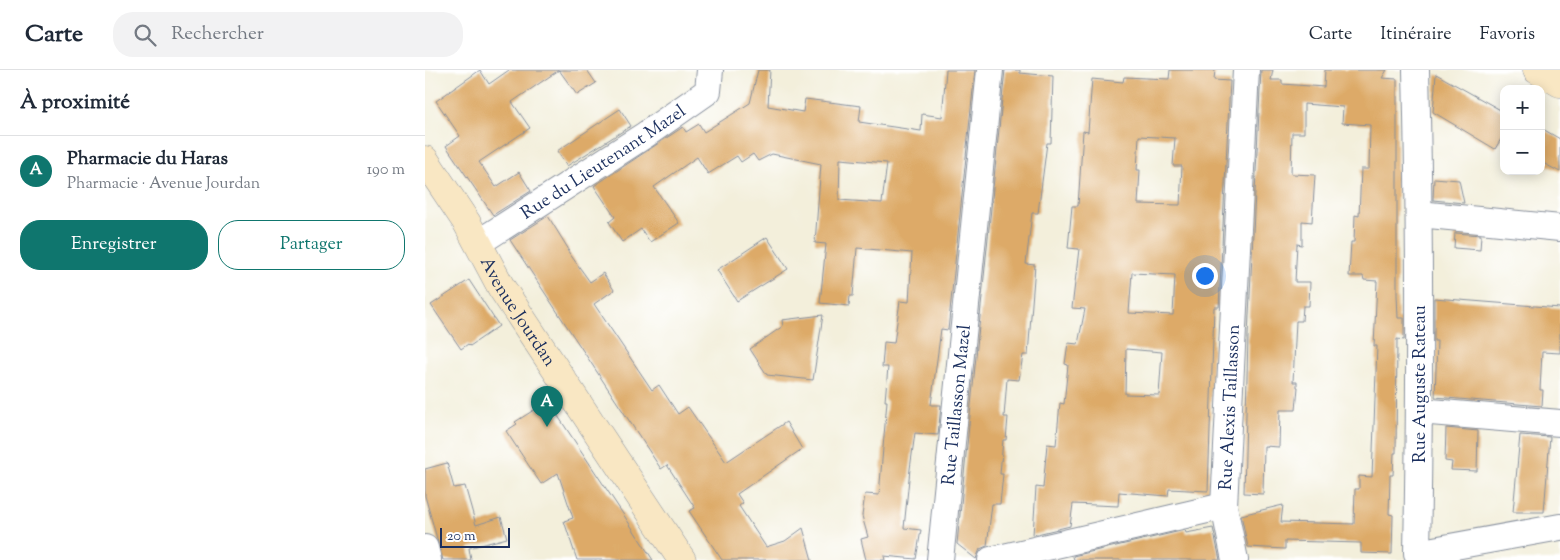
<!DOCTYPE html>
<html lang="fr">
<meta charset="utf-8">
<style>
body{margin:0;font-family:"Sorts Mill Goudy",serif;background:#f2f2f3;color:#1f2937}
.controls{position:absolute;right:15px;top:15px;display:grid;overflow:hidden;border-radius:10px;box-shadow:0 2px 12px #0003}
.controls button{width:45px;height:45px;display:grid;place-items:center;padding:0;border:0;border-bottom:1px solid #e0e1e3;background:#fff;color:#1f2937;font:25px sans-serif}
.scale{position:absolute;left:15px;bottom:12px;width:70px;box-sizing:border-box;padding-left:5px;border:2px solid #1b2f5e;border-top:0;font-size:14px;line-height:18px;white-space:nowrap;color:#1b2f5e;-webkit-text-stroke:4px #fff;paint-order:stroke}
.you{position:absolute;left:779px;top:205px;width:18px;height:18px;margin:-12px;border:4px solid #fff;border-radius:50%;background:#1a73e8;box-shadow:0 0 0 8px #1a73e833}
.badge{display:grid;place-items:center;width:32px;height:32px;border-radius:50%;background:#0f766e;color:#fff;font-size:16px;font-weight:700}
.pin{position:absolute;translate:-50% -41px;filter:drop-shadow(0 1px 2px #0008)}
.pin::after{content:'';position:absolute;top:26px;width:18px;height:15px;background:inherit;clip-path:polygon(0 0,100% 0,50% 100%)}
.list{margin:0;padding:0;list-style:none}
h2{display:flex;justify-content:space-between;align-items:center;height:65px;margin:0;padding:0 20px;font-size:21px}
h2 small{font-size:16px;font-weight:400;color:#747a83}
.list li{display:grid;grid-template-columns:32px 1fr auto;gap:15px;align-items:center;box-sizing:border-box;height:70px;padding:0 20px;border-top:1px solid #e0e1e3}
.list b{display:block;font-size:19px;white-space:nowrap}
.list p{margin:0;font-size:16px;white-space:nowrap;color:#747a83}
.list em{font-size:16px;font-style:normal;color:#747a83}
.actions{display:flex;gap:10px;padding:15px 20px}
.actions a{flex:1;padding:11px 0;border:1px solid #0f766e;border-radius:20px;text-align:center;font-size:18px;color:#0f766e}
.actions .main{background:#0f766e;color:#fff}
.icon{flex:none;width:28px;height:28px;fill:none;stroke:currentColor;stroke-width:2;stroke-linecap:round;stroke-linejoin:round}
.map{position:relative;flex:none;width:1135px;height:490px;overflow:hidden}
header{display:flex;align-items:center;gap:30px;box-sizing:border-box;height:70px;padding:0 25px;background:#fff;border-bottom:1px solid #e0e1e3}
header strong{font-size:24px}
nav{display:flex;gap:28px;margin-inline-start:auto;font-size:18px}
.search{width:350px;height:45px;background:#f2f2f3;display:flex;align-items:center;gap:12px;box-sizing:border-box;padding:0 18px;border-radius:20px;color:#747a83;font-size:19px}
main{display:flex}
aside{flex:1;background:#fff}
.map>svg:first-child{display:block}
</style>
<header>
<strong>Carte</strong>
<div class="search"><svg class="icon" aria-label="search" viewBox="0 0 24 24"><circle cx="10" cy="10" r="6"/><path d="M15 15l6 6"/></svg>Rechercher</div>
<nav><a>Carte</a><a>Itinéraire</a><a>Favoris</a></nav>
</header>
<main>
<aside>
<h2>À proximité<small></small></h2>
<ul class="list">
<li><span class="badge">A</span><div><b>Pharmacie du Haras</b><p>Pharmacie · Avenue Jourdan</p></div><em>190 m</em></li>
</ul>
<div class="actions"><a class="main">Enregistrer</a><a>Partager</a></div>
</aside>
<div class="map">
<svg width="1135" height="490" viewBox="0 0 1135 490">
<rect width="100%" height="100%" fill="#fff"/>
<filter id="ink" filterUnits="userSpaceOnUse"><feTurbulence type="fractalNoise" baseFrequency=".02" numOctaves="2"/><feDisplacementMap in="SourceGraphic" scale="10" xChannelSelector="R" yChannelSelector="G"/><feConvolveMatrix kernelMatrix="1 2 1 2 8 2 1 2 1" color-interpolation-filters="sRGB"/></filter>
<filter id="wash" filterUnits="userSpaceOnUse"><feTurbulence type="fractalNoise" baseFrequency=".0096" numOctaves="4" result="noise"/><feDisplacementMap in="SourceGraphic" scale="20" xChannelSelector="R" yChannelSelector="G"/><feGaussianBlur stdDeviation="1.12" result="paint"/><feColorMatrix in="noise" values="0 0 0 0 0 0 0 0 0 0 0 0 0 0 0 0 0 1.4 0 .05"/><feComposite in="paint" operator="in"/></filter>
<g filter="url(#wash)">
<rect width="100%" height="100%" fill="#f3efdb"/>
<g id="blocks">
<g fill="#ddaa68" fill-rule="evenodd">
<path d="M55 0 64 14 84 0H162L171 13 152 25 134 0 87 32 105 58 54 92 71 117 94 102 106 121 68 145 21 76 35 66 11 31Z"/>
<path d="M333 0H345L343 36 378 42 380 29 436 36 434 52 496 61 497 44 517 47 521 0H550L523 260 516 259 506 335H516L513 365 490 363 485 399 479 458 496 460 491 489 459 486 460 490H441L436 469 443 467 437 446 440 424 454 425 462 331H460L463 297H457L459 272 469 273 475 231 484 232 487 183 432 178 428 226H425L424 236 395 233 401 174 390 173 396 94 347 84 333 91 328 84 316 92 312 86 283 104 272 87 229 117 254 153 225 172 216 159 197 172 184 152 190 147 169 116 258 57 261 62 274 54 279 62 325 33ZM415 89 462 93 457 133 414 130Z"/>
<path d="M580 0H595V3L628 6 626 73H622L613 143H607L601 194 610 195 603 285H598L594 310 582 309 579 347H583L581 370H578L575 404H578L575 434H567L562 476 555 479 551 489 532 474Z"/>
<path d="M745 0H790L789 10 805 11 794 237H789L783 421 744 419 743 426 694 422 693 436 648 434 645 456 608 465 611 417 618 418 622 374 631 375 635 333 639 334 643 295 640 294 643 273 653 274 660 239 647 238 654 179 643 178 647 136H653L658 61 663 62 667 9 698 12 699 7 744 9ZM714 66 750 68 748 96H757L755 135 713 134 715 100H712ZM707 203 750 205 748 245 704 243ZM701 279 737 282 734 325 700 324Z"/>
<path d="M836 0H848L846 10H857V14L899 17 900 0H962L957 8 972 9V225L973 248H979V270L972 269 971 383H969L968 405H965L964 444 968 445 967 484 936 483V473L860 471V479L823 477 816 445 858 435 856 452 929 454 930 419H934V406L947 407 952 276H949L952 211 939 210 938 206H924L926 172H929L930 145 934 146 936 99H944L945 55 917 53 918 37 879 34V63H867L866 104 890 105 887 152 877 151V175L872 174 870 212H885L884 236H878L877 251H871L868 312H872V317H873L871 340H855L854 377 839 376 838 424 819 423 823 266Z"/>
<path d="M1011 4 1079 42V64L1070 79 1008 42Z"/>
<path d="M195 39 206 56 142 96 132 81Z"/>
<path d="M1116 58 1135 69V102L1116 92Z"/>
<path d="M1009 108 1034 110 1039 133 1008 130Z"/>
<path d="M123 146 144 180H142L165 212 178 203 189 220 169 234 227 320 234 315 253 344 263 337 301 392 361 352 377 379 312 424 318 433 314 436 341 477 360 471 378 458 387 490H297L264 441 270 438 242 395 236 399 85 170Z"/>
<path d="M1030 163 1056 165 1055 180 1029 178Z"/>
<path d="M342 167 363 199 312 231 292 200Z"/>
<path d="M44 210 74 256 45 276 43 274 36 279 6 235Z"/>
<path d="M1009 228 1135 238V283L1117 282 1115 320H1118L1117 336 1010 327 1012 271H1009Z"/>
<path d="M398 245 388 310 342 305 325 279 358 256 357 250Z"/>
<path d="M123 331 202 450 228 490H152L139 451 148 448 133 403 116 414 81 361 92 354 90 352Z"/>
<path d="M1021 358 1053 361 1052 401 1026 400 1027 392 1020 391Z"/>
<path d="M1095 365 1125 367 1119 442H1088Z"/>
<path d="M22 393 29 418 40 416 51 455 76 447 82 468 44 478 46 490H18L0 426V399Z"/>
<path d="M788 458 795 490H649L648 486 760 460 761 463Z"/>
</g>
</g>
</g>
<g filter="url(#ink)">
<use href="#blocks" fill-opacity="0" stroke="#878f9c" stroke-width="1"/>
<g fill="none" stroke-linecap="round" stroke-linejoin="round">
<defs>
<g id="minor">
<path d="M991 0C995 161 995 322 992 483L1135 457"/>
<path d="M994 144 1135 158"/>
<path id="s1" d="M53 173 220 65 283 21 285 0"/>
<path d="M994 341 1135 353"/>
<path d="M0 478 3 490"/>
<path id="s2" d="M515 490 565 0"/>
<path d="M566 490 799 436"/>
<path id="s3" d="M810 490 799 436 821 0"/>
</g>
<g id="secondary">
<path d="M1112 0 1135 13"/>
<path id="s4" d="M0 90 42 153 76 217 257 490"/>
</g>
</defs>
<use href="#minor" stroke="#878f9c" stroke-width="28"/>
<use href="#secondary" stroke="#878f9c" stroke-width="29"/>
<use href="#minor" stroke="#fff" stroke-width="26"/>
<use href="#secondary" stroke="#f9e7c3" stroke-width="28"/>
</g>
</g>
<g text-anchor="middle" stroke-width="4.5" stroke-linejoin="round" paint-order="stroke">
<g font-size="18" fill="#1b2f5e" stroke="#fff">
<text dy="6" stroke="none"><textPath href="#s1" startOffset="149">Rue du Lieutenant Mazel</textPath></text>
<text dy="6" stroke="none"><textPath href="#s4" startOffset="178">Avenue Jourdan</textPath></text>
<text transform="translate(994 314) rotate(-90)" y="6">Rue Auguste Rateau</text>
<text dy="6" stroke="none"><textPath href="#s2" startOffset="156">Rue Taillasson Mazel</textPath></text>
<text dy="6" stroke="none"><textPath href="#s3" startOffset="154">Rue Alexis Taillasson</textPath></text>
</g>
</g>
</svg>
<div class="controls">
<button>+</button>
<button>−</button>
</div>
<div class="scale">20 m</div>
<div class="you"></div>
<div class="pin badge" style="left:122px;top:357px">A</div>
</div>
</main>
